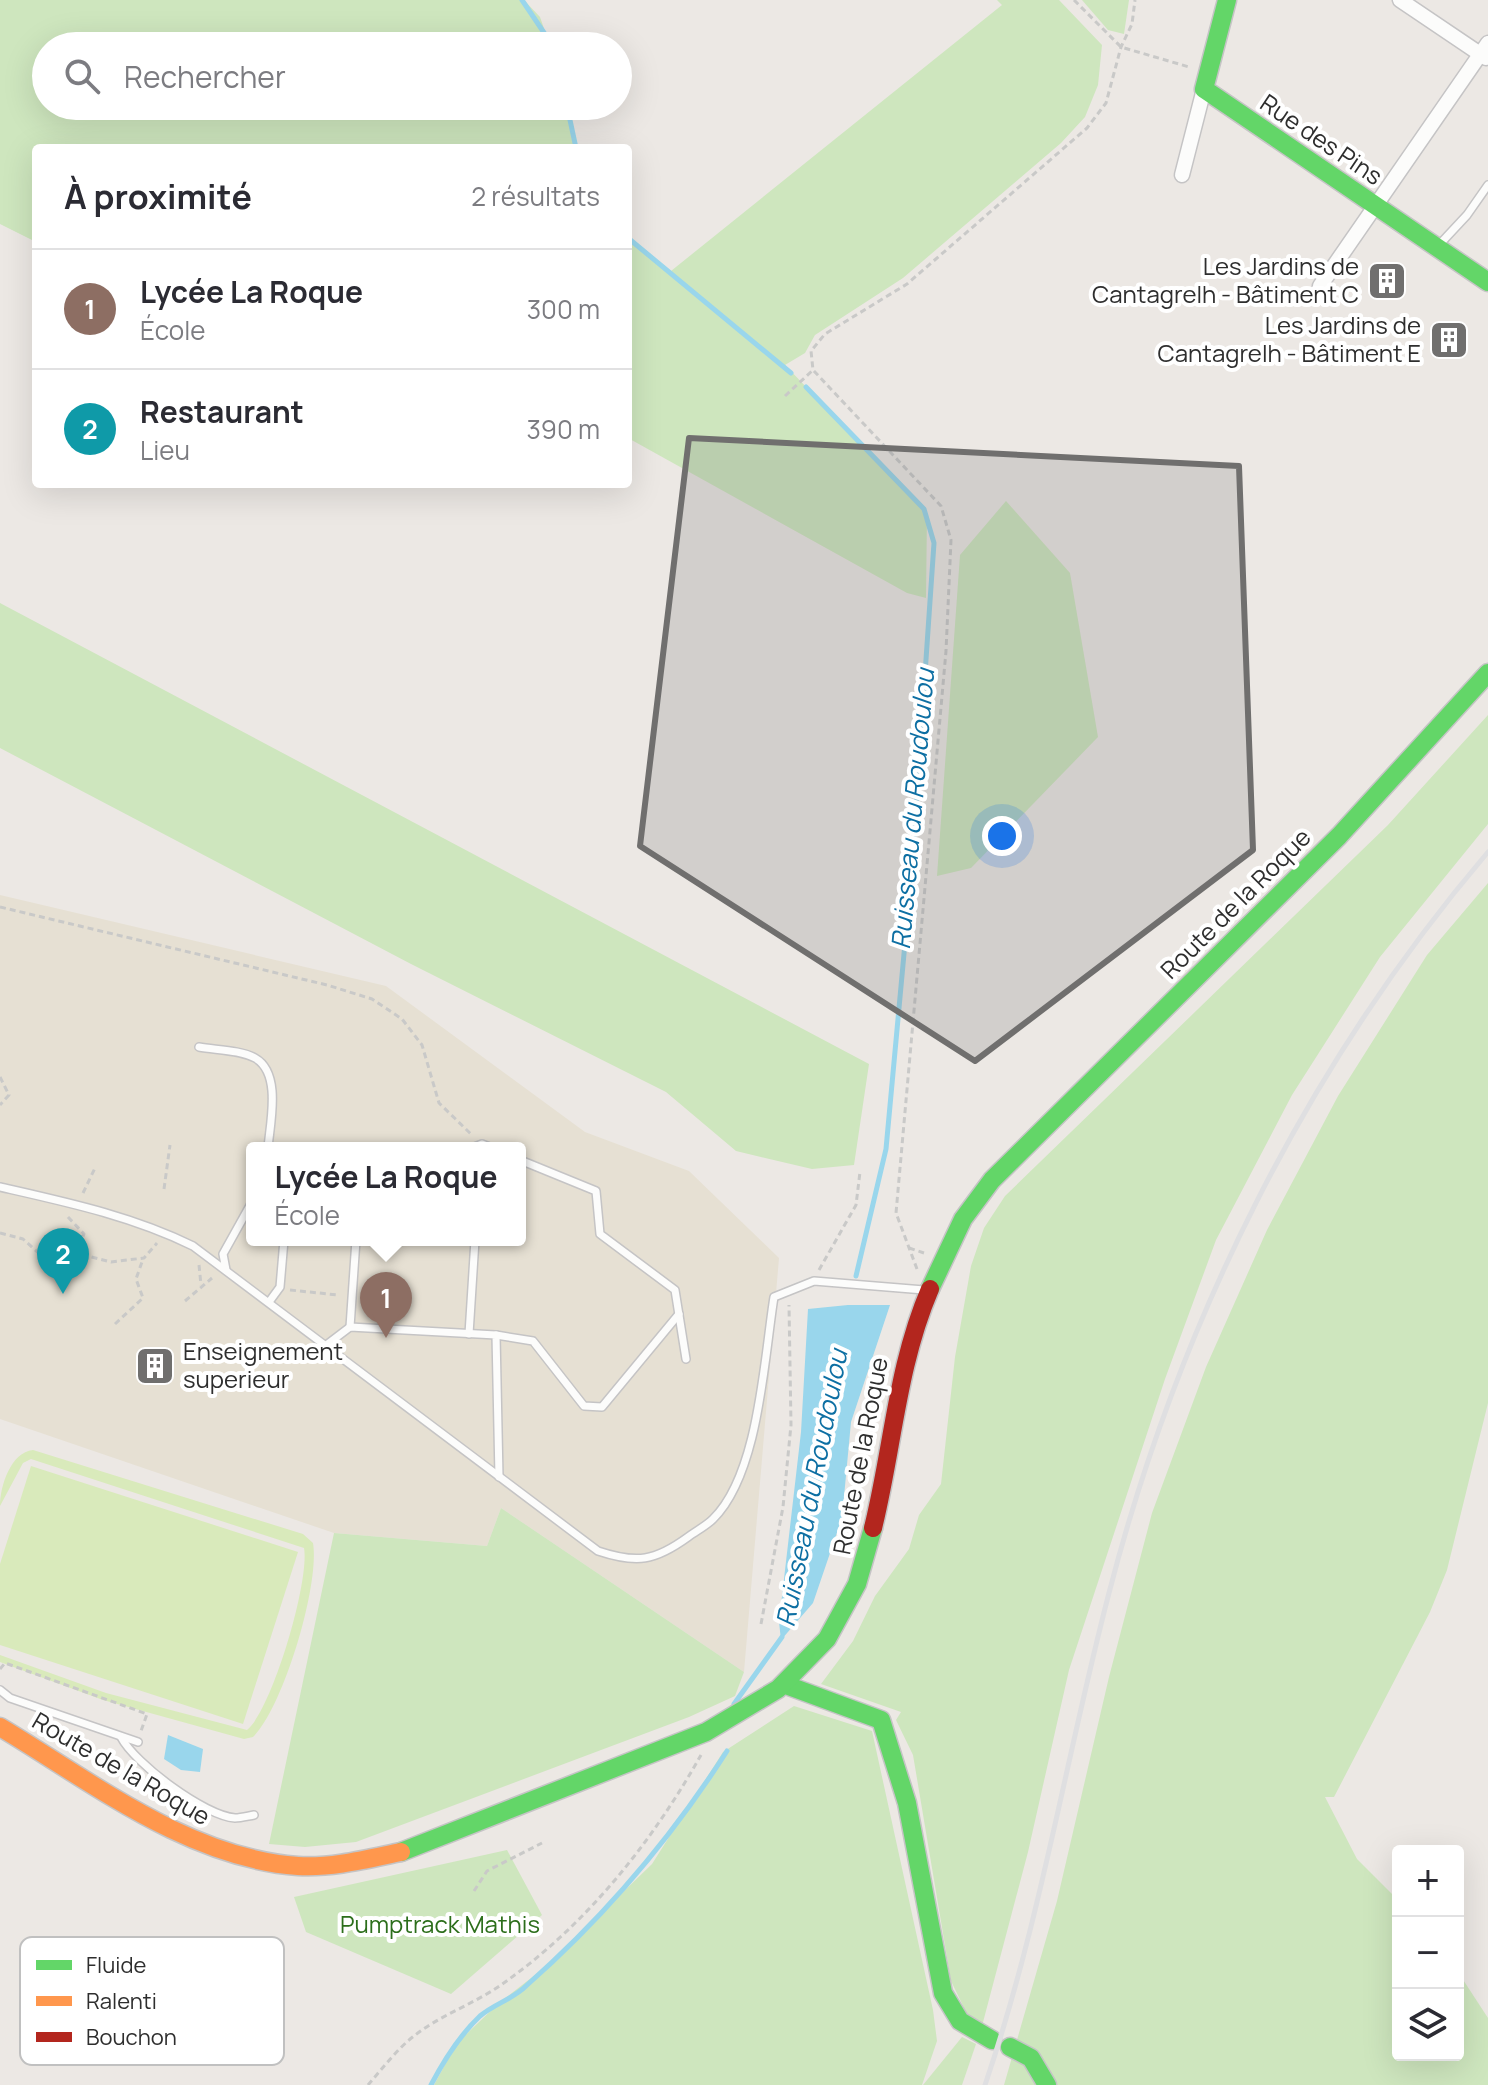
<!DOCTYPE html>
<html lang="fr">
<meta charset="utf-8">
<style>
body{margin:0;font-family:Manrope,sans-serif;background:#f7f7f7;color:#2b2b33}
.controls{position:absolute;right:24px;bottom:24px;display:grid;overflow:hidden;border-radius:8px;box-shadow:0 8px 32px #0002}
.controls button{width:72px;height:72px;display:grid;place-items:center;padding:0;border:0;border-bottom:2px solid #e1e1e2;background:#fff;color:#2b2b33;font:40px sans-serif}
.you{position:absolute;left:1002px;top:836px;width:28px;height:28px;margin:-20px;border:6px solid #fff;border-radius:50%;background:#1a73e8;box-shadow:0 0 0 12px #1a73e833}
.badge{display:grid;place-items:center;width:52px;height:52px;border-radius:50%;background:#db2777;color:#fff;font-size:26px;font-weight:700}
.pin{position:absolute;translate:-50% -66px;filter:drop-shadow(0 2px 4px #0008)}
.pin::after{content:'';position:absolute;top:42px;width:28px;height:24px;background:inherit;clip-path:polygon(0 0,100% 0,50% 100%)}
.popup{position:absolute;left:246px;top:1142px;width:280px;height:104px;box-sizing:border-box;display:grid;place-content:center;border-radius:8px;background:#fff;filter:drop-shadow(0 2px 6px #0005);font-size:26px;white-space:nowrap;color:#7c7c81}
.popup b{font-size:30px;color:#2b2b33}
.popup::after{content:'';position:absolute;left:50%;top:100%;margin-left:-16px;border:16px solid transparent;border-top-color:#fff}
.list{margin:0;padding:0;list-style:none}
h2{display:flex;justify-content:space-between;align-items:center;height:104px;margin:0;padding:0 32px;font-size:34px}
h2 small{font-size:26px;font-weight:400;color:#7c7c81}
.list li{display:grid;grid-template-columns:52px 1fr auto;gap:24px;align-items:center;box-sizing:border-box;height:120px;padding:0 32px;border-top:2px solid #e1e1e2}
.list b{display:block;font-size:30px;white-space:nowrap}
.list p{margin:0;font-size:26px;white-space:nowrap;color:#7c7c81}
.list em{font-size:26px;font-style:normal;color:#7c7c81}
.icon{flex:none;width:44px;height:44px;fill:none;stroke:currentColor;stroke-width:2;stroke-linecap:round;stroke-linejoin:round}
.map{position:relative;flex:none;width:1488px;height:2085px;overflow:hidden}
.search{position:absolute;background:#fff;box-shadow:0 8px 32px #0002;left:32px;top:32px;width:600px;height:88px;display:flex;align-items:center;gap:20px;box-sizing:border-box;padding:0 28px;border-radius:44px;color:#7c7c81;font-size:30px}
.panel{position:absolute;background:#fff;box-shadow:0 8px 32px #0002;left:32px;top:144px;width:600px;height:344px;border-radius:8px}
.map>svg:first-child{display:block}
</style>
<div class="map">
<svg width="1488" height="2085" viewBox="0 0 1488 2085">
<rect width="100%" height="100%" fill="#ece8e4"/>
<path fill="#e6e0d3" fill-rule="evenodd" d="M0 895 386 986 585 1132 689 1171 779 1258 744 1672 501 1508 487 1546 334 1533 0 1419ZM252 1148H520V1240H252Z"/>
<g fill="#cee6be">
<path d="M0 0H524L540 17 550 46H46V106H566L576 148H36V242L0 224Z"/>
<path d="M997 0H1059L1102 45 1098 85 1085 117 1061 143 903 278 815 335 805 353 785 365 927 513 926 598 907 593 628 438V237L671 271 1002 5Z"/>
<path d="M1082 0H1129L1124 34 1108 30Z"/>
<path d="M1006 501 1070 573 1098 737 971 868 937 876 960 555Z"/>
<path d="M0 603 869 1064 854 1165 812 1169 736 1151 666 1092 411 964 0 748Z"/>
<path d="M1488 715V824L1380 957 1292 1095 1216 1240 1165 1379 1069 1670 1028 1852 982 2026 966 2012 951 1981 913 1755 896 1720 901 1712 821 1684 853 1641 875 1596 909 1549 919 1515 941 1484 955 1357 971 1266 984 1228 1005 1196 1388 825Z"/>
<path d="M1488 883V1403L1447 1570 1430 1612 1334 1797H1325L1357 1859 1398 1900V2055H1458V1972L1488 2018V2085H1004L1057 1901 1109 1677 1152 1513 1206 1367 1267 1230 1338 1096 1427 955Z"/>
<path d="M501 1508 744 1672 735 1696 689 1717 356 1842 305 1847 269 1844 334 1533 487 1546Z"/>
<path d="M794 1706 872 1731 933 2010 937 2041 922 2085H434L456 2044 499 2003 549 1964 652 1864 723 1752Z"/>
<path d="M507 1850 542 1915 451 1994 306 1932 294 1897Z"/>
<path d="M962 2037 976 2044 962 2085H923Z"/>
</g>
<g fill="#d9eabb">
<path d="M33 1450 303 1534 313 1543C320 1585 283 1708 253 1737L244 1739 103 1700 0 1662V1655L106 1693 247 1730C272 1710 310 1581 304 1548L31 1459 23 1463 0 1506C0 1486 11 1452 33 1450Z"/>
<path d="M31 1466 298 1552 243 1724 0 1645V1564Z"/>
</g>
<g fill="#99d6ec">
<path d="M848 1305H890L851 1422 842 1518 813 1603 781 1640 779 1622 801 1432 808 1309Z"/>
<path d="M168 1735 203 1749 200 1772 181 1770 164 1759Z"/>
</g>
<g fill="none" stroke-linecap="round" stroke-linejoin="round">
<g stroke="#99d6ec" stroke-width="5">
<path d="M522 0 553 46"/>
<path d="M567 106 576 148"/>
<path d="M628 238 791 373"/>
<path d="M806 387 924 509 934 543 911 878 886 1149 856 1276"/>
<path d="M734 1704 782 1637"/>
<path d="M431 2085C443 2062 461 2034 480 2016 494 2004 513 1999 526 1986 603 1918 672 1837 727 1751"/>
</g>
<defs>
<g id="lane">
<path d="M1439 245 1467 215 1488 185"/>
<path d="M199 1047C216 1050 241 1050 255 1058 282 1073 270 1123 268 1148"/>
<path d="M472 1148 482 1144 492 1148"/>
<path d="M520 1160 596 1191 600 1234 675 1290 686 1359"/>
<path d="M0 1187C66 1202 132 1216 193 1246L598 1551C637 1564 655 1561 688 1537 696 1531 706 1526 713 1519 759 1474 764 1359 774 1297L814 1281 924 1290"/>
<path d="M226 1270 223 1254 252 1202"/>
<path d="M269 1302 280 1287 284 1240"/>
<path d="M350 1327 356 1240"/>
<path d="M469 1334 475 1240"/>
<path d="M496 1335 533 1341 584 1406 602 1407 679 1314"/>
<path d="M325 1346 350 1327 496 1335 499 1477"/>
<path d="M0 1690 10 1698 138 1742"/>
<path d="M121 1737C135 1764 205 1816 235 1818 241 1818 248 1816 254 1815"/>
</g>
<g id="street">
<path d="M1400 0 1486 58"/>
<path d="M1182 175 1204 89"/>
<path d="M1320 286 1488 43"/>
</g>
<g id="fast">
<path d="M1227 0 1204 89 1488 282"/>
<path d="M930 1289 963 1219 992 1180 1339 836 1488 673"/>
<path d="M786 1685 881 1720 907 1803 943 1993 960 2021 992 2040"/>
<path d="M401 1852 706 1732 778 1689 827 1639 857 1584 873 1528"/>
<path d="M1010 2047 1031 2058 1047 2085"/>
</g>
<path id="slow" d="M0 1727C92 1782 188 1858 298 1866 333 1868 367 1859 401 1852"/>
<path id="jam" d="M873 1528C893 1447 897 1366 930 1289"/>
</defs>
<use href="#lane" stroke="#c5c4c5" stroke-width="10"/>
<use href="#street" stroke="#c5c4c5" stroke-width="17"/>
<use href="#fast" stroke="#c5c4c5" stroke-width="21"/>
<use href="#slow" stroke="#c5c4c5" stroke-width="21"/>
<use href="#jam" stroke="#c5c4c5" stroke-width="21"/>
<g stroke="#c9c9c8" stroke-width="3" stroke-dasharray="6 4" stroke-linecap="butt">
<path d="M1074 0 1121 47 1189 67"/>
<path d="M785 396 813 370"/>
<path d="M0 907 327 985 372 999 402 1019 422 1045 439 1103 473 1136"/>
<path d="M0 1077 9 1095 0 1105"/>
<path d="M164 1189 170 1145"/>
<path d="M83 1193 95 1168"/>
<path d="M68 1217 84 1234 76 1253 111 1262 144 1258 157 1243"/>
<path d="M0 1233 23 1239 44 1258 43 1267"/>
<path d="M909 1248 924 1253"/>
<path d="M199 1265 201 1285"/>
<path d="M917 1269 896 1213 946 651 951 540 941 506 813 370 811 351 825 334 907 284 1087 128 1106 103 1121 47 1132 24 1135 0"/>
<path d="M819 1270 856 1205 860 1172"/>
<path d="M290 1290 338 1295"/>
<path d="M185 1301 212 1278"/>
<path d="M115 1324 143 1298 136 1279 143 1259"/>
<path d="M761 1624 783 1507 791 1425 789 1305"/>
<path d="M0 1669 5 1663 147 1714 141 1731"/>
<path d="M474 1891 487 1871 542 1843"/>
<path d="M368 2085C382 2069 397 2049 414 2036 439 2016 471 2005 498 1987 584 1928 651 1844 701 1755"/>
</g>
<use href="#lane" stroke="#fcfcfb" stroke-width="7"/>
<use href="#street" stroke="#fcfcfb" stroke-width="14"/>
<use href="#fast" stroke="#63d668" stroke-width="18"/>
<use href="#slow" stroke="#ff974d" stroke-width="18"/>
<use href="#jam" stroke="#b3261e" stroke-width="18"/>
<path stroke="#dfdfe1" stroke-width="5" d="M985 2085C1040 1924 1066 1757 1109 1593 1178 1325 1308 1063 1488 852"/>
</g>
<path fill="#706f6e" fill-opacity="0.2" stroke="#706f6e" stroke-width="6" stroke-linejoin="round" d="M689 438 1239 466 1253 850 975 1061 640 846Z"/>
<defs>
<symbol id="building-square" viewBox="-11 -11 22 22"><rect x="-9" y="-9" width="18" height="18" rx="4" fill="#706f6e" stroke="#fff"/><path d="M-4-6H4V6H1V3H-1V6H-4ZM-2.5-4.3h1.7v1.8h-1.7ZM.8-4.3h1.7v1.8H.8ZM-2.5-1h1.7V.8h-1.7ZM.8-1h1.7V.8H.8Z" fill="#fff"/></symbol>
</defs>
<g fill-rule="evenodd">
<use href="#building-square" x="1365" y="259" width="44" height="44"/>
<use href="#building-square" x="1427" y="318" width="44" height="44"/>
<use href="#building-square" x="133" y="1344" width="44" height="44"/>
</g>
<g text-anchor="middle" stroke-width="8" stroke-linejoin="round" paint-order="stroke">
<g font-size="24" fill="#2e2e2e" stroke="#fff">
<text transform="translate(1321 140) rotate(34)" y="8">Rue des Pins</text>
<text transform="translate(1236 904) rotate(-45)" y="8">Route de la Roque</text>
<text transform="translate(861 1456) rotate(-79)" y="8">Route de la Roque</text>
<text transform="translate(121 1769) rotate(30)" y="8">Route de la Roque</text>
</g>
<g font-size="24" fill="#2e2e2e" stroke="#fff" text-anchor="end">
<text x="1359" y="275">Les Jardins de<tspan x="1359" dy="28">Cantagrelh - Bâtiment C</tspan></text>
<text x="1421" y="334">Les Jardins de<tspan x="1421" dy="28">Cantagrelh - Bâtiment E</tspan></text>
<text x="183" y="1360" text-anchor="start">Enseignement<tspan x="183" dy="28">superieur</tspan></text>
</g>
<g font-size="24" fill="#2c6e1b" stroke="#fff">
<text x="440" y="1933">Pumptrack Mathis</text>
</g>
<g font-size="26" font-style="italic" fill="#0d6fa3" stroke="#fff">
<text transform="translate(913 809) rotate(-85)" y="9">Ruisseau du Roudoulou</text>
<text transform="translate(812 1488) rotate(-79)" y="9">Ruisseau du Roudoulou</text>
</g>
</g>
<rect x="20" y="1937" width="264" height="128" rx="12" fill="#fff" stroke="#c0c0c0" stroke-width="2"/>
<rect x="36" y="1960" width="36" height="10" fill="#63d668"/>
<rect x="36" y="1996" width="36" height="10" fill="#ff974d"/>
<rect x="36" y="2032" width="36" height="10" fill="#b3261e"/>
<g font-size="22" fill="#2e2e2e">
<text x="86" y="1973">Fluide</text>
<text x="86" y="2009">Ralenti</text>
<text x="86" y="2045">Bouchon</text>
</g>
</svg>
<div class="controls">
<button>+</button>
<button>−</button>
<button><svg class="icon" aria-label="layers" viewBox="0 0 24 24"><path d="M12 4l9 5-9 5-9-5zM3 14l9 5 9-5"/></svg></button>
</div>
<div class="you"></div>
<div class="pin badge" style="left:386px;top:1338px;background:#8d6e63">1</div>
<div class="popup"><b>Lycée La Roque</b>École</div>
<div class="pin badge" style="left:63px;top:1294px;background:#0f9aa8">2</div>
<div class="search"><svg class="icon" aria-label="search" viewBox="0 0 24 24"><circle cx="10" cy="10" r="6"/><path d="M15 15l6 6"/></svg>Rechercher</div>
<section class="panel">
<h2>À proximité<small>2 résultats</small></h2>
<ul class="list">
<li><span class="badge" style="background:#8d6e63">1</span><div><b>Lycée La Roque</b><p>École</p></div><em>300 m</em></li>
<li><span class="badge" style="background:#0f9aa8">2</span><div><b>Restaurant</b><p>Lieu</p></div><em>390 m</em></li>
</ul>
</section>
</div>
